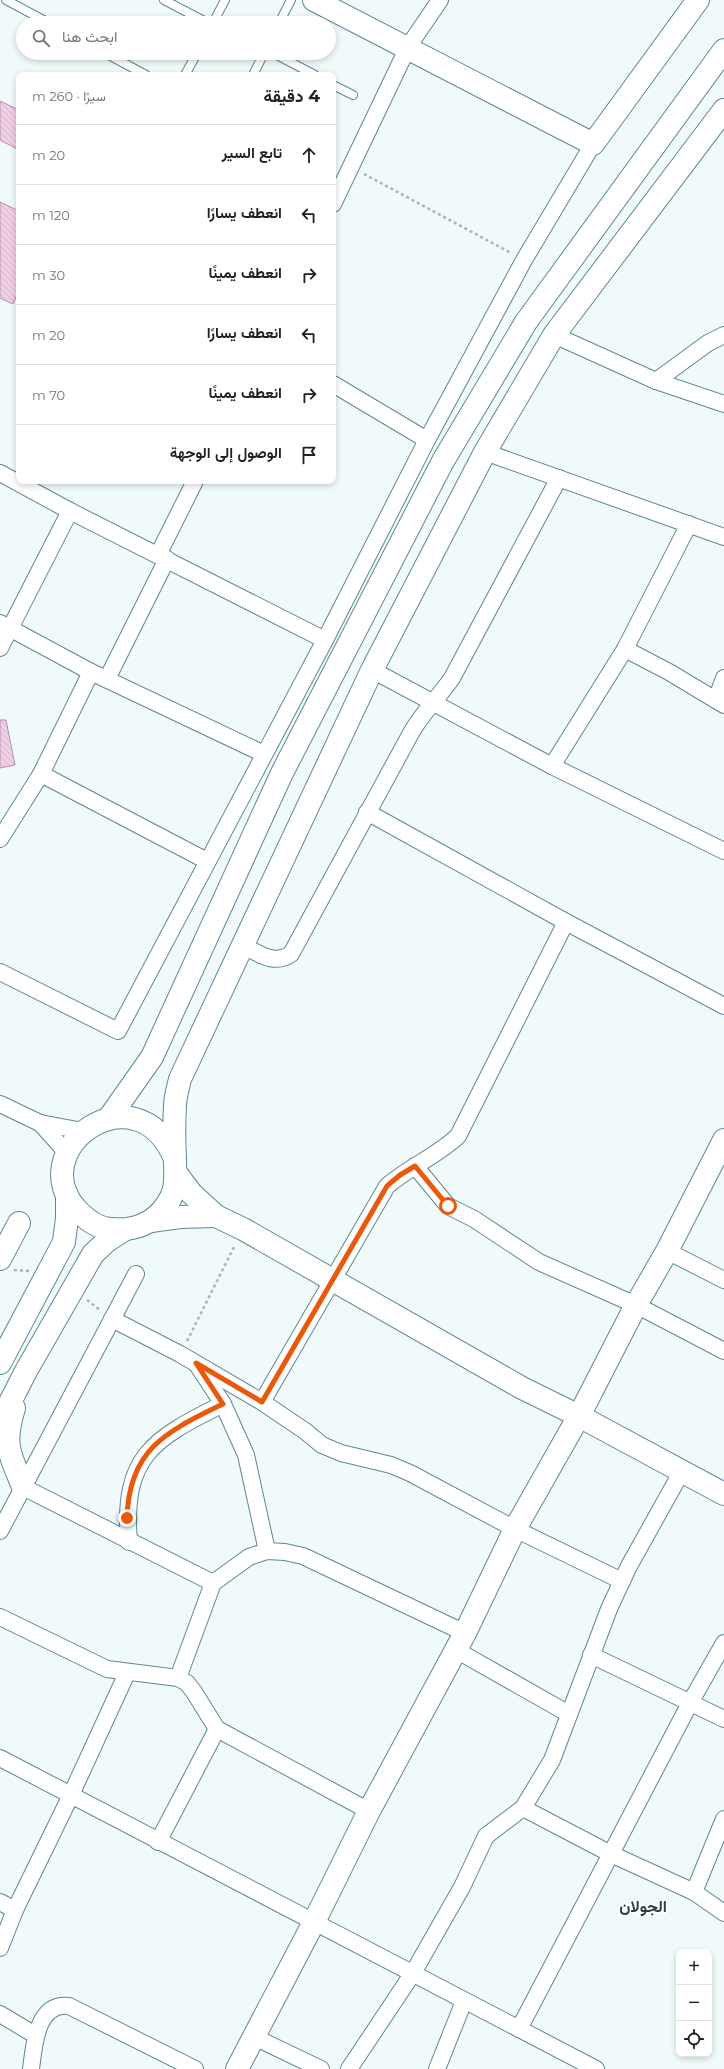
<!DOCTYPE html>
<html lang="ar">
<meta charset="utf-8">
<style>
body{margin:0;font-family:Montserrat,Vazirmatn,sans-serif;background:#f2f2f2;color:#202124;direction:rtl}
.controls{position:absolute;right:12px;bottom:12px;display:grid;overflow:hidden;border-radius:8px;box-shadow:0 2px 6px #0003}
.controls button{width:36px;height:36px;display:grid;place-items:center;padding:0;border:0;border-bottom:1px solid #e0e0e0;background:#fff;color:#202124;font:20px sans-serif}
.stop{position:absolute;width:12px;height:12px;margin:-9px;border:3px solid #ea580c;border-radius:50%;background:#fff}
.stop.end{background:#ea580c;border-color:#fff;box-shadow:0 1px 4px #0008}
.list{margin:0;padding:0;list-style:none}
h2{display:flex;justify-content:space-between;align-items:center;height:52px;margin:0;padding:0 16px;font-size:17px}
h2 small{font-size:13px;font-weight:400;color:#757577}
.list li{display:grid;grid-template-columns:26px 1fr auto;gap:12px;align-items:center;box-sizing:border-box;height:60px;padding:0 16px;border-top:1px solid #e0e0e0}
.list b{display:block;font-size:15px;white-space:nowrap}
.list em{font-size:13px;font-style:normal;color:#757577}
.icon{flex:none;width:22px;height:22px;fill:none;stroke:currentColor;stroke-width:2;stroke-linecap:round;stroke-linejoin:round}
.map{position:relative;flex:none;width:724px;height:2069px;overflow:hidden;direction:ltr}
.search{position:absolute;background:#fff;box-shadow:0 2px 6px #0003;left:16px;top:16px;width:320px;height:44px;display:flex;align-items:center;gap:10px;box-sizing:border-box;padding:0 14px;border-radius:22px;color:#757577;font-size:15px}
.panel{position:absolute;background:#fff;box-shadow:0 2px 6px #0003;left:16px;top:72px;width:320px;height:412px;border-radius:8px;direction:rtl}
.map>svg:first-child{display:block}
</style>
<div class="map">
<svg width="724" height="2069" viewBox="0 0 724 2069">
<defs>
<pattern id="building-back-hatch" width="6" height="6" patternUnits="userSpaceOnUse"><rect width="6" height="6" fill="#f2cfe6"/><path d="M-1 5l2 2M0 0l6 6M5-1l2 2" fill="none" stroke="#d0b3c6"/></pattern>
</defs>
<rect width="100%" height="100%" fill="#f1fafb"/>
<g fill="url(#building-back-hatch)" stroke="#b191a6">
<path d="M0 101 19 110V150L0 140Z"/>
<path d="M0 202 19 211V290L13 304 0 298Z"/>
<path d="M0 720H6L15 765 0 768Z"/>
</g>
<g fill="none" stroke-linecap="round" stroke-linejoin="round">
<defs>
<g id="lane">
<path d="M6 0 49 23"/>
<path d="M164 0 208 23"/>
<path d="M213 23 225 0"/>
<path d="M279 23 291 0"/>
<path d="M105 53 146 75"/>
<path d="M273 53 315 75"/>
<path d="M185 75 197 53"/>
<path d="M253 75 264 53"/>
<path d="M333 85 353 95"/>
</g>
<g id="street">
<path d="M333 204 408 47 440 0"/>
<path d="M554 335 656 381 724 404"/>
<path d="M656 381 708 343 724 335"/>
<path d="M333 384 427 440"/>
<path d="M485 452 724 537"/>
<path d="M0 473 70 511 325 640"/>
<path d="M158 555 195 481"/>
<path d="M0 623 91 672 264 754"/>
<path d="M0 648 70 511"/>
<path d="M625 649 669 672 724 705"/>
<path d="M372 670 552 766 724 851"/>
<path d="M107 679 167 559"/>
<path d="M716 700 724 678"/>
<path d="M552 766 625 649 689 524"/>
<path d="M41 774 207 861"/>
<path d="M367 812 566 922 724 1006"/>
<path d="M0 839 41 774 91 672"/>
<path d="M242 945C258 953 274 966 291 954L411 733C422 713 439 697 452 678L559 478"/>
<path d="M0 972 118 1031 325 640 427 440 524 260 593 144"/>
<path d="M0 1104 40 1123 83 1131"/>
<path d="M40 1123 67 1153"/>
<path d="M415 1166 448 1206 474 1219 539 1262 636 1305 724 1351"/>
<path d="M667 1251 724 1280"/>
<path d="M112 1319 180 1354 262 1402 305 1431 322 1445 341 1453 391 1465 410 1473 515 1529 622 1581"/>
<path d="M198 1366 223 1404 246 1455 267 1551"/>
<path d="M262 1402 387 1186C409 1167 437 1156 458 1136L566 922"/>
<path d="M23 1487 213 1583"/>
<path d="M0 1531 136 1274"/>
<path d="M129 1542C122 1456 153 1439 223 1404"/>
<path d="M0 1617 107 1669 178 1678 187 1683 194 1692 217 1729 369 1811"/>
<path d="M456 1650 569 1714"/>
<path d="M591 1655 724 1719"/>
<path d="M178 1678 213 1583 249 1557 267 1551 285 1552 303 1556 465 1633"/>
<path d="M0 1758 596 2069"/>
<path d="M523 1808 611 1854 694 1892 724 1913"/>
<path d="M158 1842 217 1729"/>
<path d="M694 1892 724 1819"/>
<path d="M0 1902 15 1910"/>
<path d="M0 1948 15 1910 71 1795 127 1673"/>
<path d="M0 2014 35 2035"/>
<path d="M519 2029 690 1703 724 1643"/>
<path d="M254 2037 321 2069"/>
<path d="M31 2069C34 2047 36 2002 69 2006L195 2069"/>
<path d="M349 2069 413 1973 462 1887 486 1836 523 1808 552 1760 609 1609 629 1566 682 1471"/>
<path d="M437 2069 464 2001"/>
</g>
<g id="secondary">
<path d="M314 0 593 144 698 0"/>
<path d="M176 1173 191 1193 216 1216 243 1229 522 1388 579 1416 724 1494"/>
<path d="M151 1221 180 1217 216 1216"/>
<path d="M0 1259 19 1223"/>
<path d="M237 2069 314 1922 369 1811 465 1633 515 1529 579 1416 636 1305 667 1251 724 1140"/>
</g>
<g id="primary">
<path d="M109 1118 152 1057 282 773 443 461 526 322 724 50"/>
<path d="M175 1159C136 1065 20 1151 78 1211 87 1220 99 1229 112 1229 133 1231 153 1224 165 1207 178 1190 175 1178 175 1158 174 1141 174 1123 175 1106 175 1097 178 1088 180 1079L372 670 485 452 554 335 724 110"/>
<path d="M0 1363 64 1242 67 1218V1195"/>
<path d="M14 1408C3 1445 9 1452 23 1487"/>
<path d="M0 1422 26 1371 93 1254 107 1241 124 1230"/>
</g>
</defs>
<use href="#lane" stroke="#5e8891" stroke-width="10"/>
<use href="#street" stroke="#5e8891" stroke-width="18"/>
<use href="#secondary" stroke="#5e8891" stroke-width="24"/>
<use href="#primary" stroke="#5e8891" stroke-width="24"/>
<g stroke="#a8b5b7" stroke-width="2.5" stroke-dasharray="3 3" stroke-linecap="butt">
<path d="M364 174 511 253"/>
<path d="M14 1270 29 1271"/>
<path d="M87 1300 100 1310"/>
<path d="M187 1341 235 1245"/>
</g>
<use href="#lane" stroke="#fff" stroke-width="8"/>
<use href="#street" stroke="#fff" stroke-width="16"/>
<use href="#secondary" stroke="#fff" stroke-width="22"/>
<use href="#primary" stroke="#fff" stroke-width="22"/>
</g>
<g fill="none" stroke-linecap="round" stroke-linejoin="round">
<path stroke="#ea580c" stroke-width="5" d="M127 1518C129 1448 168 1431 223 1404L196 1363 262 1402 387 1186 400 1175 415 1166 448 1206"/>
</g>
<g text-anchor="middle" stroke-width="3" stroke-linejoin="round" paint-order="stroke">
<g font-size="16" font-weight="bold" fill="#2d4044" stroke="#fff">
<text x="643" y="1912">الجولان</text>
</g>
</g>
</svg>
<div class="controls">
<button>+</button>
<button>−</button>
<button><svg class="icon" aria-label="locate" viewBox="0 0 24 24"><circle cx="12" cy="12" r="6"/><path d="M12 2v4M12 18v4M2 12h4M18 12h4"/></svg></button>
</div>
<div class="stop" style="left:448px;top:1206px"></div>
<div class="stop end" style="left:127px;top:1518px"></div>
<div class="search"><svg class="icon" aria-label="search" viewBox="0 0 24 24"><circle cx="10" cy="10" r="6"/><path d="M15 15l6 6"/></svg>ابحث هنا</div>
<section class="panel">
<h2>4 دقيقة<small>سيرًا · 260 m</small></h2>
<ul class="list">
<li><svg class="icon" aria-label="ahead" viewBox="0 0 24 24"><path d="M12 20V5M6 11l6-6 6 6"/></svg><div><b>تابع السير</b></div><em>20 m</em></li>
<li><svg class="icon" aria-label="left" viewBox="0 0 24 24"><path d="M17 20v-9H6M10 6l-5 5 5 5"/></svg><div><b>انعطف يسارًا</b></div><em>120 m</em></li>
<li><svg class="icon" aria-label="right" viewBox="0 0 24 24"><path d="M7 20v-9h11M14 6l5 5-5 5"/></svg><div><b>انعطف يمينًا</b></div><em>30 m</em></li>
<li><svg class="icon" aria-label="left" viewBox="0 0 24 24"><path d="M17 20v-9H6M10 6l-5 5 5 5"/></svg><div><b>انعطف يسارًا</b></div><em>20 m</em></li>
<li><svg class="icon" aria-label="right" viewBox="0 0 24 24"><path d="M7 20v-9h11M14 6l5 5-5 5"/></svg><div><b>انعطف يمينًا</b></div><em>70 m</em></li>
<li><svg class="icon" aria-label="arrive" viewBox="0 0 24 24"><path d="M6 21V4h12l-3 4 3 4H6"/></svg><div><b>الوصول إلى الوجهة</b></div></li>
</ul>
</section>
</div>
